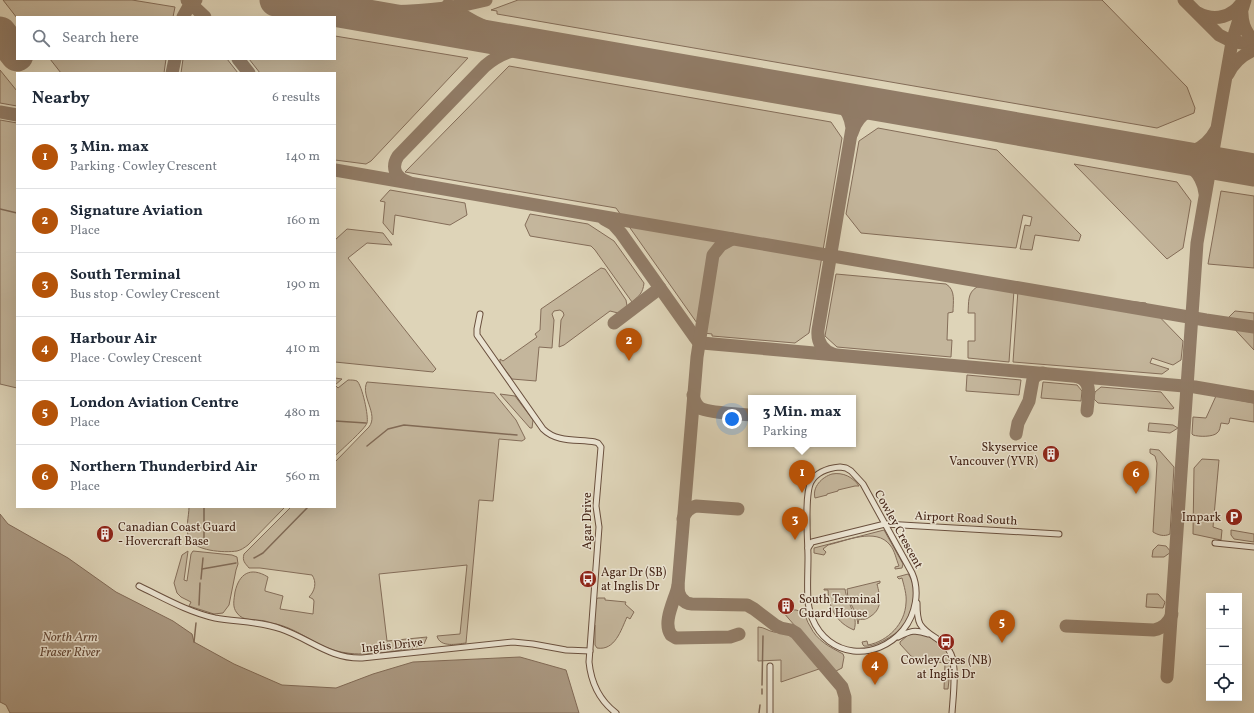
<!DOCTYPE html>
<meta charset="utf-8">
<style>
body{margin:0;font-family:Vollkorn,serif;background:#f2f2f3;color:#1f2937}
.controls{position:absolute;right:12px;bottom:12px;display:grid;overflow:hidden;border-radius:0px;box-shadow:0 4px 16px #0002}
.controls button{width:36px;height:36px;display:grid;place-items:center;padding:0;border:0;border-bottom:1px solid #e0e1e3;background:#fff;color:#1f2937;font:20px sans-serif}
.you{position:absolute;left:732px;top:419px;width:14px;height:14px;margin:-10px;border:3px solid #fff;border-radius:50%;background:#1a73e8;box-shadow:0 0 0 6px #1a73e833}
.badge{display:grid;place-items:center;width:26px;height:26px;border-radius:50%;background:#b45309;color:#fff;font-size:13px;font-weight:700}
.pin{position:absolute;translate:-50% -33px;filter:drop-shadow(0 1px 2px #0008)}
.pin::after{content:'';position:absolute;top:21px;width:14px;height:12px;background:inherit;clip-path:polygon(0 0,100% 0,50% 100%)}
.popup{position:absolute;left:748px;top:395px;width:108px;height:52px;box-sizing:border-box;display:grid;place-content:center;border-radius:0px;background:#fff;filter:drop-shadow(0 1px 3px #0005);font-size:13px;white-space:nowrap;color:#747a83}
.popup b{font-size:15px;color:#1f2937}
.popup::after{content:'';position:absolute;left:50%;top:100%;margin-left:-8px;border:8px solid transparent;border-top-color:#fff}
.list{margin:0;padding:0;list-style:none}
h2{display:flex;justify-content:space-between;align-items:center;height:52px;margin:0;padding:0 16px;font-size:17px}
h2 small{font-size:13px;font-weight:400;color:#747a83}
.list li{display:grid;grid-template-columns:26px 1fr auto;gap:12px;align-items:center;box-sizing:border-box;height:64px;padding:0 16px;border-top:1px solid #e0e1e3}
.list b{display:block;font-size:15px;white-space:nowrap}
.list p{margin:0;font-size:13px;white-space:nowrap;color:#747a83}
.list em{font-size:13px;font-style:normal;color:#747a83}
.icon{flex:none;width:22px;height:22px;fill:none;stroke:currentColor;stroke-width:2;stroke-linecap:round;stroke-linejoin:round}
.map{position:relative;flex:none;width:1254px;height:713px;overflow:hidden}
.search{position:absolute;background:#fff;box-shadow:0 4px 16px #0002;left:16px;top:16px;width:320px;height:44px;display:flex;align-items:center;gap:10px;box-sizing:border-box;padding:0 14px;border-radius:0px;color:#747a83;font-size:15px}
.panel{position:absolute;background:#fff;box-shadow:0 4px 16px #0002;left:16px;top:72px;width:320px;height:436px;border-radius:0px}
.map>svg:first-child{display:block}
</style>
<div class="map">
<svg width="1254" height="713" viewBox="0 0 1254 713">
<rect width="100%" height="100%" fill="#ded4b8"/>
<filter id="stains"><feTurbulence type="fractalNoise" baseFrequency=".005" numOctaves="4"/><feColorMatrix values="0 0 0 0 .2 0 0 0 0 .09 0 0 0 0 .02 0 0 0 .5 -.17"/></filter>
<radialGradient id="worn" r=".72"><stop offset=".6" stop-color="#630" stop-opacity="0"/><stop offset="1" stop-color="#630" stop-opacity=".3"/></radialGradient>
<g fill="#c4b69c" stroke="#846d59">
<path d="M3 0H132L175 7 173 17 17 18Z"/>
<path d="M518 0H1102L1187 87 1195 108 1194 113 1157 128 497 14V11L491 10Z"/>
<path d="M335 36 468 58 371 161 366 164 335 160V73H260L249 59H335Z"/>
<path d="M50 59H166L164 73H61Z"/>
<path d="M183 59H227L238 73H181Z"/>
<path d="M509 66 831 122 842 138 809 333 795 343 712 336V334L704 333 616 208 405 172Z"/>
<path d="M0 70 17 91V106L0 103Z"/>
<path d="M0 120 17 123V388L0 384Z"/>
<path d="M878 128 997 150 1081 235 1079 241 1035 235 1032 250 1020 249 1025 225 1030 226 1032 217 1023 215 1016 248 861 233 846 214 859 141Z"/>
<path d="M1074 164 1177 182 1191 201 1183 248 1167 259Z"/>
<path d="M390 190 465 203 467 215 450 225 395 215 393 235 383 223 385 202 380 201Z"/>
<path d="M1221 191 1254 196V268L1208 264Z"/>
<path d="M530 214 588 224 614 241 644 283C643 293 639 296 632 302L595 250 591 246 530 236 525 225Z"/>
<path d="M347 229 383 233 392 245 367 243 348 258 436 369 433 372 335 362V240Z"/>
<path d="M601 268 605 269 626 300 627 306 618 313 610 311 564 345 559 347 561 320 564 315 563 312 560 310 554 311 552 314 554 320 552 348 539 347 536 381 512 379 500 363V359L503 361 537 337 535 334 540 330 541 309Z"/>
<path d="M836 274 946 284C956 290 953 302 953 312L948 313 947 340H952L951 357 837 347 825 336Z"/>
<path d="M977 287 1014 290 1009 362 968 358V341H975V313H968C969 302 967 293 977 287Z"/>
<path d="M1018 290 1146 303 1183 341 1181 360 1173 365 1152 358 1150 363 1169 369 1162 374 1013 362Z"/>
<path d="M1235 311 1254 313V350L1226 320Z"/>
<path d="M967 375 1021 380 1019 395 966 391Z"/>
<path d="M335 378 342 379 335 385 338 388 348 380C351 380 355 380 357 381 362 385 369 417 367 423 365 429 341 450 335 456Z"/>
<path d="M367 382 494 393 516 420 525 438V439L522 441 499 439 493 501 479 500 466 643C457 644 440 648 437 636L460 634 467 565 379 574 387 641 427 637 424 644C413 649 401 650 389 652 365 655 343 656 321 645 307 638 294 629 280 625 275 624 270 622 265 621 256 619 243 622 237 613 232 607 234 600 235 592 239 574 250 566 268 577L265 589V591L283 596 280 609 313 614 314 601 313 599 309 597C315 591 317 582 312 575L260 568H249C245 563 242 561 244 554L291 507H335V462L369 427C379 414 360 396 367 382Z"/>
<path d="M1043 382 1077 385 1082 391 1081 401 1041 398Z"/>
<path d="M1101 387 1161 392 1174 408 1172 409 1098 403 1094 399 1095 392Z"/>
<path d="M500 394 515 396 533 420 532 428H530Z"/>
<path d="M1216 396 1254 403V422L1230 418 1229 423 1228 424 1221 423C1220 427 1220 431 1217 433 1213 437 1199 437 1193 435L1192 434 1193 417 1206 418Z"/>
<path d="M1149 423 1173 425 1178 428 1170 433 1148 431Z"/>
<path d="M1150 449 1159 450 1174 467 1170 534C1164 537 1158 535 1153 532L1157 463 1155 456 1150 453Z"/>
<path d="M1202 459 1219 460 1213 527 1222 530 1221 540 1193 534 1194 468Z"/>
<path d="M832 474C843 472 853 477 859 486H855L838 490V491L827 494V495L815 498C812 487 822 477 832 474Z"/>
<path d="M189 507H285L248 545C244 548 241 550 237 551 224 553 194 551 189 538 185 529 189 516 189 507Z"/>
<path d="M884 530 903 564 902 568 895 569V567L899 566C896 559 895 551 890 545 876 527 846 541 828 545L823 549 826 552 824 555 814 553V548Z"/>
<path d="M1231 530 1254 534V542L1234 539 1231 535Z"/>
<path d="M1158 545 1166 546 1171 552 1164 557H1152L1153 550Z"/>
<path d="M188 551 184 580 187 581 191 554 193 551 232 555 237 557 238 564 236 570 229 605 223 613 214 614 189 606 191 602 181 597 177 593 174 583 182 555Z"/>
<path d="M908 574C919 588 913 613 902 627 898 633 891 636 885 640 879 643 872 647 864 646L863 645 862 642 867 641 868 645C888 641 905 624 906 603 907 595 904 586 902 578L899 579 897 577Z"/>
<path d="M880 581V583L877 584C880 596 883 608 871 616 867 619 864 620 859 619L858 624 856 614 848 598 847 589Z"/>
<path d="M824 589H845C847 604 859 616 854 630 837 623 829 609 828 590H824Z"/>
<path d="M1147 594H1158L1165 602 1163 608 1146 607Z"/>
<path d="M598 598H605V600L626 602 625 604 634 612 630 619 627 617C621 630 615 651 597 648L595 645V625L594 624 596 599Z"/>
<path d="M783 609 796 610 803 612C806 616 807 622 810 626 817 641 830 647 843 654L844 657 842 668 836 671 832 669 783 612Z"/>
<path d="M758 627C764 627 768 631 774 632 781 633 788 633 794 634L822 668 781 682V660L758 661Z"/>
<path d="M913 633 925 634 940 644 947 652 951 662 948 689H944L945 663 918 660 911 656 900 644V642L908 635Z"/>
</g>
<path fill="#aa9881" stroke="#816a56" d="M0 514 8 524 68 558 116 592 173 621 192 634 194 642 234 664 282 685 336 688 373 674 413 662 520 657 566 670 579 713H10L6 705 0 702Z"/>
<g fill="none" stroke-linecap="round" stroke-linejoin="round">
<g stroke="#816a56" stroke-width="1.5">
<path d="M0 209 17 213"/>
<path d="M335 421 366 423"/>
<path d="M367 446 388 429 404 425 517 435"/>
<path d="M204 543V507"/>
<path d="M254 558 263 553 308 507"/>
<path d="M202 569 236 563"/>
<path d="M201 579 203 558"/>
<path d="M199 605 200 583"/>
<path d="M194 642 196 623"/>
<path d="M762 685 763 636"/>
<path d="M762 694V689"/>
<path d="M759 713 760 705"/>
</g>
<g stroke="#917c67" stroke-width="13">
<path d="M187 0 205 17"/>
<path d="M1184 0 1219 35 1231 41 1254 45"/>
<path d="M448 5C474 25 503 36 535 44"/>
<path d="M326 9C381 13 432 14 486 0"/>
<path d="M1198 13C1215 22 1233 17 1243 1"/>
<path d="M1242 14C1242 25 1246 33 1254 41"/>
<path d="M183 17 188 8 196 0"/>
<path d="M238 59 249 73"/>
<path d="M172 73 175 59"/>
<path d="M1228 74C1234 62 1242 55 1254 50"/>
<path d="M814 94C834 99 849 104 852 128L818 330C817 342 822 350 833 354"/>
<path d="M0 112 17 115"/>
<path d="M852 133C859 108 878 107 900 109"/>
<path d="M1163 155C1186 155 1204 152 1216 130"/>
<path d="M1169 156C1188 162 1202 172 1205 193"/>
<path d="M335 170 599 216 1206 320 1254 327"/>
<path d="M408 182C395 178 391 167 398 156L485 66C506 48 525 47 552 48"/>
<path d="M604 219 613 224 621 233 694 336 697 340 702 343 1195 387 1254 397"/>
<path d="M732 239 721 245 713 255 697 357 678 586C675 600 662 622 671 635L676 638 730 637 739 634"/>
<path d="M614 323 660 288"/>
<path d="M1078 377C1093 381 1088 398 1087 411"/>
<path d="M693 395C694 400 696 405 700 408 708 413 740 414 751 415"/>
<path d="M1016 434 1018 423 1029 401 1033 379 1037 375 1043 373"/>
<path d="M683 519C685 512 689 508 696 506L738 509"/>
<path d="M678 586C678 596 682 603 692 604L747 605 754 609 775 625 781 628 791 630 796 633 842 687 845 697V713"/>
<path d="M1066 626 1154 630C1163 628 1169 623 1172 614"/>
<path d="M1167 677 1183 444 1197 243 1232 42 1245 0"/>
</g>
<g stroke="#917c67" stroke-width="33">
<path d="M276 0 1254 170"/>
<path d="M0 33 17 55"/>
</g>
<defs>
<g id="minor">
<path d="M480 314 477 329V335L543 429C557 443 578 439 595 442L598 443 601 447 596 506 599 527 589 662C591 682 599 700 616 713"/>
<path d="M840 467 846 468 851 471 863 484 912 573C920 591 916 614 903 630 876 662 828 658 812 618 810 612 808 606 808 600 807 586 808 571 808 557 808 541 804 495 811 482 817 471 829 468 840 467Z"/>
<path d="M1215 543 1254 547"/>
<path d="M808 548 812 542 885 524 1059 534"/>
<path d="M139 586C164 598 188 612 215 618 236 622 260 621 281 629 310 639 330 659 362 658L513 642 533 644 566 650 590 651"/>
<path d="M917 603C917 610 917 618 920 624 928 637 945 639 951 654 957 667 953 698 952 713"/>
<path d="M898 637C910 631 915 629 928 634"/>
<path d="M770 713V666"/>
</g>
</defs>
<use href="#minor" stroke="#6a503e" stroke-width="7"/>
<use href="#minor" stroke="#eae3d1" stroke-width="5"/>
</g>
<defs>
<symbol id="building-disc" viewBox="-11 -11 22 22"><circle r="9.5" fill="#8f2418" stroke="#eae3d1"/><path d="M-4-6H4V6H1V3H-1V6H-4ZM-2.5-4.3h1.7v1.8h-1.7ZM.8-4.3h1.7v1.8H.8ZM-2.5-1h1.7V.8h-1.7ZM.8-1h1.7V.8H.8Z" fill="#fff"/></symbol>
<symbol id="parking-disc" viewBox="-11 -11 22 22"><circle r="9.5" fill="#8f2418" stroke="#eae3d1"/><path d="M-3.5-5.5H1a3.5 3.5 0 0 1 0 7H-1V5.5H-3.5ZM-1-3.4V-.6H.8a1.4 1.4 0 0 0 0-2.8Z" fill="#fff"/></symbol>
<symbol id="bus-disc" viewBox="-11 -11 22 22"><circle r="9.5" fill="#8f2418" stroke="#eae3d1"/><path d="M-5-6H5V4H4V6H2V4H-2V6H-4V4H-5ZM-3.5-4V0h7V-4ZM-3.5 1.2v1.5H-2V1.2ZM2 1.2v1.5H3.5V1.2Z" fill="#fff"/></symbol>
</defs>
<g fill-rule="evenodd">
<use href="#building-disc" x="1041" y="444" width="20" height="20"/>
<use href="#parking-disc" x="1224" y="507" width="20" height="20"/>
<use href="#building-disc" x="95" y="524" width="20" height="20"/>
<use href="#bus-disc" x="578" y="569" width="20" height="20"/>
<use href="#building-disc" x="776" y="596" width="20" height="20"/>
<use href="#bus-disc" x="936" y="632" width="20" height="20"/>
</g>
<g text-anchor="middle" stroke-width="3" stroke-linejoin="round" paint-order="stroke">
<g font-size="12" fill="#442416" stroke="#eae3d1" text-anchor="start">
<text x="1038" y="451" text-anchor="end">Skyservice<tspan x="1038" dy="14">Vancouver (YVR)</tspan></text>
<text x="1221" y="521" text-anchor="end">Impark</text>
<text x="118" y="531">Canadian Coast Guard<tspan x="118" dy="14">- Hovercraft Base</tspan></text>
<text x="601" y="576">Agar Dr (SB)<tspan x="601" dy="14">at Inglis Dr</tspan></text>
<text x="799" y="603">South Terminal<tspan x="799" dy="14">Guard House</tspan></text>
<text x="946" y="664" text-anchor="middle">Cowley Cres (NB)<tspan x="946" dy="14">at Inglis Dr</tspan></text>
</g>
<g font-size="12" fill="#442416" stroke="#eae3d1">
<text transform="translate(966 518) rotate(3)" y="4">Airport Road South</text>
<text transform="translate(587 521) rotate(-90)" y="4">Agar Drive</text>
<text transform="translate(899 529) rotate(61)" y="4">Cowley Crescent</text>
<text transform="translate(392 645) rotate(-6)" y="4">Inglis Drive</text>
</g>
<g font-size="13" font-style="italic" fill="#634736" stroke="#eae3d1">
<text x="70" y="641">North Arm<tspan x="70" dy="15">Fraser River</tspan></text>
</g>
</g>
<rect width="100%" height="100%" filter="url(#stains)"/>
<rect width="100%" height="100%" fill="url(#worn)"/>
</svg>
<div class="controls">
<button>+</button>
<button>−</button>
<button><svg class="icon" aria-label="locate" viewBox="0 0 24 24"><circle cx="12" cy="12" r="6"/><path d="M12 2v4M12 18v4M2 12h4M18 12h4"/></svg></button>
</div>
<div class="you"></div>
<div class="pin badge" style="left:802px;top:493px">1</div>
<div class="popup"><b>3 Min. max</b>Parking</div>
<div class="pin badge" style="left:629px;top:361px">2</div>
<div class="pin badge" style="left:795px;top:540px">3</div>
<div class="pin badge" style="left:875px;top:685px">4</div>
<div class="pin badge" style="left:1002px;top:643px">5</div>
<div class="pin badge" style="left:1136px;top:494px">6</div>
<div class="search"><svg class="icon" aria-label="search" viewBox="0 0 24 24"><circle cx="10" cy="10" r="6"/><path d="M15 15l6 6"/></svg>Search here</div>
<section class="panel">
<h2>Nearby<small>6 results</small></h2>
<ul class="list">
<li><span class="badge">1</span><div><b>3 Min. max</b><p>Parking · Cowley Crescent</p></div><em>140 m</em></li>
<li><span class="badge">2</span><div><b>Signature Aviation</b><p>Place</p></div><em>160 m</em></li>
<li><span class="badge">3</span><div><b>South Terminal</b><p>Bus stop · Cowley Crescent</p></div><em>190 m</em></li>
<li><span class="badge">4</span><div><b>Harbour Air</b><p>Place · Cowley Crescent</p></div><em>410 m</em></li>
<li><span class="badge">5</span><div><b>London Aviation Centre</b><p>Place</p></div><em>480 m</em></li>
<li><span class="badge">6</span><div><b>Northern Thunderbird Air</b><p>Place</p></div><em>560 m</em></li>
</ul>
</section>
</div>
